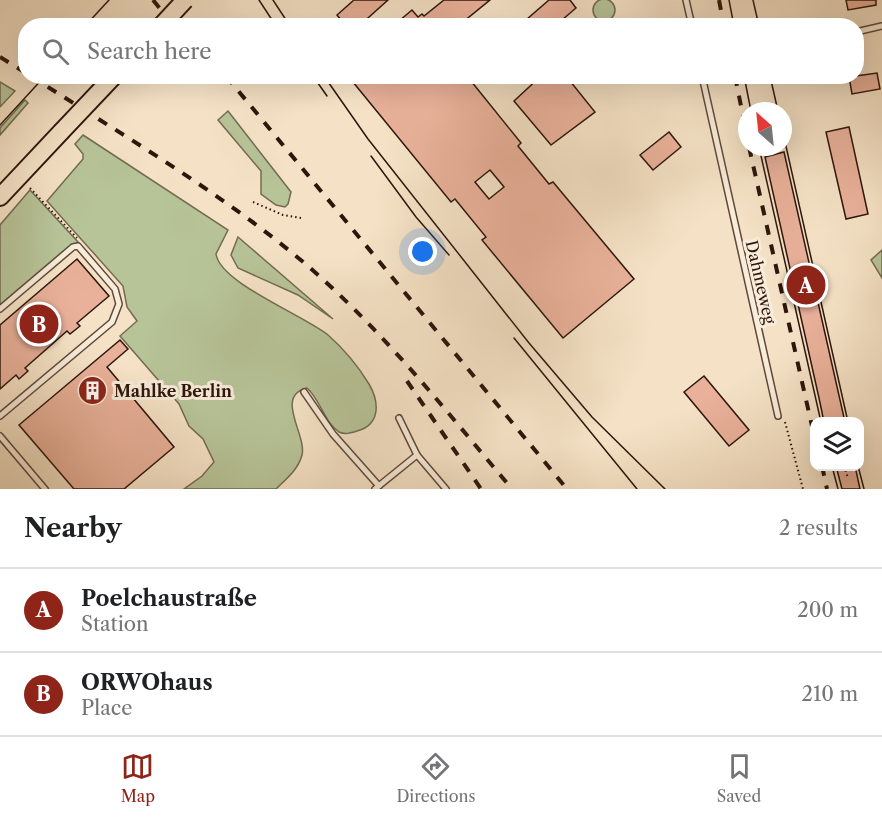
<!DOCTYPE html>
<meta charset="utf-8">
<style>
body{margin:0;font-family:"Libre Caslon Text",serif;background:#f6f6f6;color:#202124}
.controls{position:absolute;right:18px;bottom:18px;display:grid;overflow:hidden;border-radius:12px;box-shadow:0 6px 24px #0002}
.controls button{width:54px;height:54px;display:grid;place-items:center;padding:0;border:0;border-bottom:2px solid #e0e0e0;background:#fff;color:#202124;font:30px sans-serif}
.compass{position:absolute;left:738px;top:102px;width:54px;height:54px;border-radius:50%;background:#fff;box-shadow:0 6px 24px #0002;rotate:333deg}
.you{position:absolute;left:423px;top:252px;width:21px;height:21px;margin:-15px;border:4px solid #fff;border-radius:50%;background:#1a73e8;box-shadow:0 0 0 9px #1a73e833}
.badge{display:grid;place-items:center;width:39px;height:39px;border-radius:50%;background:#8f2418;color:#fff;font-size:20px;font-weight:700}
.pin{position:absolute;translate:-50% -50%;border:3px solid #fff;box-shadow:0 2px 6px #0006}
.list{margin:0;padding:0;list-style:none}
h2{display:flex;justify-content:space-between;align-items:center;height:78px;margin:0;padding:0 24px;font-size:26px}
h2 small{font-size:20px;font-weight:400;color:#757577}
.list li{display:grid;grid-template-columns:39px 1fr auto;gap:18px;align-items:center;box-sizing:border-box;height:84px;padding:0 24px;border-top:2px solid #e0e0e0}
.list b{display:block;font-size:22px;white-space:nowrap}
.list p{margin:0;font-size:20px;white-space:nowrap;color:#757577}
.list em{font-size:20px;font-style:normal;color:#757577}
.icon{flex:none;width:33px;height:33px;fill:none;stroke:currentColor;stroke-width:2;stroke-linecap:round;stroke-linejoin:round}
.map{position:relative;flex:none;width:882px;height:489px;overflow:hidden}
.search{position:absolute;background:#fff;box-shadow:0 6px 24px #0002;left:18px;right:18px;top:18px;height:66px;display:flex;align-items:center;gap:15px;box-sizing:border-box;padding:0 21px;border-radius:24px;color:#757577;font-size:22px}
.sheet{height:246px;background:#fff}
nav{display:flex;justify-content:space-around;align-items:center;box-sizing:border-box;height:84px;border-top:2px solid #e0e0e0;background:#fff;font-size:16px;color:#757577}
nav a{display:grid;justify-items:center;gap:3px}
nav .on{color:#8f2418}
.map>svg:first-child{display:block}
</style>
<div class="map">
<svg width="882" height="489" viewBox="0 0 882 489">
<rect width="100%" height="100%" fill="#f5e2c6"/>
<filter id="stains"><feTurbulence type="fractalNoise" baseFrequency=".00333" numOctaves="4"/><feColorMatrix values="0 0 0 0 .2 0 0 0 0 .09 0 0 0 0 .02 0 0 0 .5 -.17"/></filter>
<radialGradient id="worn" r=".72"><stop offset=".6" stop-color="#630" stop-opacity="0"/><stop offset="1" stop-color="#630" stop-opacity=".3"/></radialGradient>
<g fill="#b7c498" stroke="#726c52" stroke-width="1.5">
<circle cx="604" cy="10" r="11"/>
<path d="M0 82 15 91 0 107Z"/>
<path d="M25 100 28 103 0 135V128Z"/>
<path d="M228 111 291 192 288 204 285 207 276 205 261 194V171L218 120Z"/>
<path d="M83 135 228 230 216 254C220 283 303 315 328 335 344 349 358 366 369 384 380 403 380 425 357 431 351 433 345 435 339 432 324 422 320 399 307 388 274 396 307 435 302 455 298 470 286 479 276 489H184L202 476 214 462 203 439 189 426 179 404 120 336 137 321 127 307 123 286 47 201 83 159V154L75 144Z"/>
<path d="M30 190 78 242 0 307V225Z"/>
<path d="M238 237 333 319 298 295 238 268 231 255Z"/>
<path d="M882 250V278L871 260Z"/>
</g>
<g fill="#e9b19a" stroke="#2d150c" stroke-width="1.5" fill-rule="evenodd">
<path d="M354 0H388L359 26H346L337 15Z"/>
<path d="M444 0H490L458 26H393L412 10 418 17 422 14 424 16Z"/>
<path d="M549 0H570L576 8 555 26H519Z"/>
<path d="M846 0H876V5L848 10Z"/>
<path d="M877 73 880 89 852 94 849 77Z"/>
<path d="M348 76H467L521 143 518 146 549 184 553 182 634 279 563 338 482 240 486 237 455 199 451 202ZM490 170 504 187 489 199 475 182Z"/>
<path d="M541 76H566L595 112 551 145 514 101Z"/>
<path d="M849 127 868 214 846 219 826 132Z"/>
<path d="M669 132 681 147 653 170 640 155Z"/>
<path d="M784 152 824 329 845 422H824L819 398 765 157Z"/>
<path d="M77 259 109 296 77 323 80 326 70 334 67 331 25 368 28 371 19 379 16 375 0 389V325Z"/>
<path d="M120 340 128 349 107 367 174 447 124 489H74L19 425Z"/>
<path d="M704 376 749 430 729 446 684 392Z"/>
<path d="M836 466H855L860 489H842Z"/>
</g>
<g fill="none" stroke-linecap="round" stroke-linejoin="round">
<defs>
<g id="service">
<path d="M686 0 692 26"/>
<path d="M856 32 882 26"/>
<path d="M702 76 778 416"/>
<path d="M0 309 73 247 78 246 115 289 119 304 112 322 0 416"/>
<path d="M304 392 333 434 379 486"/>
<path d="M399 418 417 455 446 489"/>
<path d="M0 436 45 489"/>
<path d="M375 489 417 455"/>
</g>
<path id="primary" d="M0 197 61 132"/>
</defs>
<use href="#service" stroke="#5f483a" stroke-width="8"/>
<use href="#primary" stroke="#2d150c" stroke-width="20"/>
<g stroke="#2d150c" stroke-width="2" stroke-dasharray="1.5 3" stroke-linecap="butt">
<path d="M30 188 77 238"/>
<path d="M253 202 283 215 301 218"/>
<path d="M785 422 803 489"/>
<path d="M844 466 848 478"/>
</g>
<use href="#service" stroke="#f8ecda" stroke-width="5"/>
<use href="#primary" stroke="#f5e2c6" stroke-width="16"/>
<g stroke="#2d150c" stroke-width="1.5">
<path d="M259 0 276 26"/>
<path d="M273 0 290 26"/>
<path d="M729 0 734 26"/>
<path d="M753 0 759 26"/>
<path d="M85 26 109 0"/>
<path d="M313 76 327 96"/>
<path d="M324 76 368 139 529 343 592 417 665 489"/>
<path d="M744 76 751 111"/>
<path d="M770 76 778 111"/>
<path d="M0 125 45 76"/>
<path d="M783 133 848 422"/>
<path d="M759 147 821 422"/>
<path d="M371 156 416 217 449 255"/>
<path d="M514 338 637 489"/>
<path d="M832 466 838 489"/>
<path d="M858 466 864 489"/>
</g>
<g stroke="#2d150c" stroke-width="4" stroke-dasharray="10 10" stroke-linecap="butt">
<path d="M153 0 174 26"/>
<path d="M719 0 724 26"/>
<path d="M0 57 26 73"/>
<path d="M31 76C125 137 224 194 309 267 385 333 447 412 512 489"/>
<path d="M226 76 567 489"/>
<path d="M735 76 747 136"/>
<path d="M749 147 814 435"/>
<path d="M407 381 481 489"/>
<path d="M822 466 827 489"/>
</g>
<defs>
<g id="primary-bridge">
<path d="M161 26 185 0"/>
<path d="M61 132 114 76"/>
</g>
</defs>
<use href="#primary-bridge" stroke="#2d150c" stroke-width="20" stroke-linecap="butt"/>
<use href="#primary-bridge" stroke="#f5e2c6" stroke-width="16"/>
</g>
<defs>
<symbol id="building-disc" viewBox="-11 -11 22 22"><circle r="9.5" fill="#8f2418" stroke="#f8ecda"/><path d="M-4-6H4V6H1V3H-1V6H-4ZM-2.5-4.3h1.7v1.8h-1.7ZM.8-4.3h1.7v1.8H.8ZM-2.5-1h1.7V.8h-1.7ZM.8-1h1.7V.8H.8Z" fill="#fff"/></symbol>
</defs>
<g fill-rule="evenodd">
<use href="#building-disc" x="76" y="374" width="33" height="33"/>
</g>
<g text-anchor="middle" stroke-width="6" stroke-linejoin="round" paint-order="stroke">
<g font-size="16" fill="#2d150c" stroke="#f8ecda">
<text transform="translate(761 282) rotate(77)" y="6">Dahmeweg</text>
</g>
<g font-size="16" font-weight="bold" fill="#2d150c" stroke="#f8ecda" text-anchor="start">
<text x="114" y="397">Mahlke Berlin</text>
</g>
</g>
<rect width="100%" height="100%" filter="url(#stains)"/>
<rect width="100%" height="100%" fill="url(#worn)"/>
</svg>
<div class="controls">
<button><svg class="icon" aria-label="layers" viewBox="0 0 24 24"><path d="M12 4l9 5-9 5-9-5zM3 14l9 5 9-5"/></svg></button>
</div>
<svg class="compass" viewBox="-18 -18 36 36"><path d="M0-13l5 13h-10z" fill="#e53935"/><path d="M0 13l5-13h-10z" fill="#757577"/></svg>
<div class="you"></div>
<div class="pin badge" style="left:806px;top:285px">A</div>
<div class="pin badge" style="left:39px;top:324px">B</div>
<div class="search"><svg class="icon" aria-label="search" viewBox="0 0 24 24"><circle cx="10" cy="10" r="6"/><path d="M15 15l6 6"/></svg>Search here</div>
</div>
<section class="sheet">
<h2>Nearby<small>2 results</small></h2>
<ul class="list">
<li><span class="badge">A</span><div><b>Poelchaustraße</b><p>Station</p></div><em>200 m</em></li>
<li><span class="badge">B</span><div><b>ORWOhaus</b><p>Place</p></div><em>210 m</em></li>
</ul>
</section>
<nav>
<a class="on"><svg class="icon" aria-label="map" viewBox="0 0 24 24"><path d="M3 6l6-2 6 2 6-2v14l-6 2-6-2-6 2zM9 4v14M15 6v14"/></svg>Map</a>
<a><svg class="icon" aria-label="directions" viewBox="0 0 24 24"><path d="M12 3l9 9-9 9-9-9zM9 14v-3h6M13 9l2 2-2 2"/></svg>Directions</a>
<a><svg class="icon" aria-label="saved" viewBox="0 0 24 24"><path d="M7 4h10v16l-5-4-5 4z"/></svg>Saved</a>
</nav>
